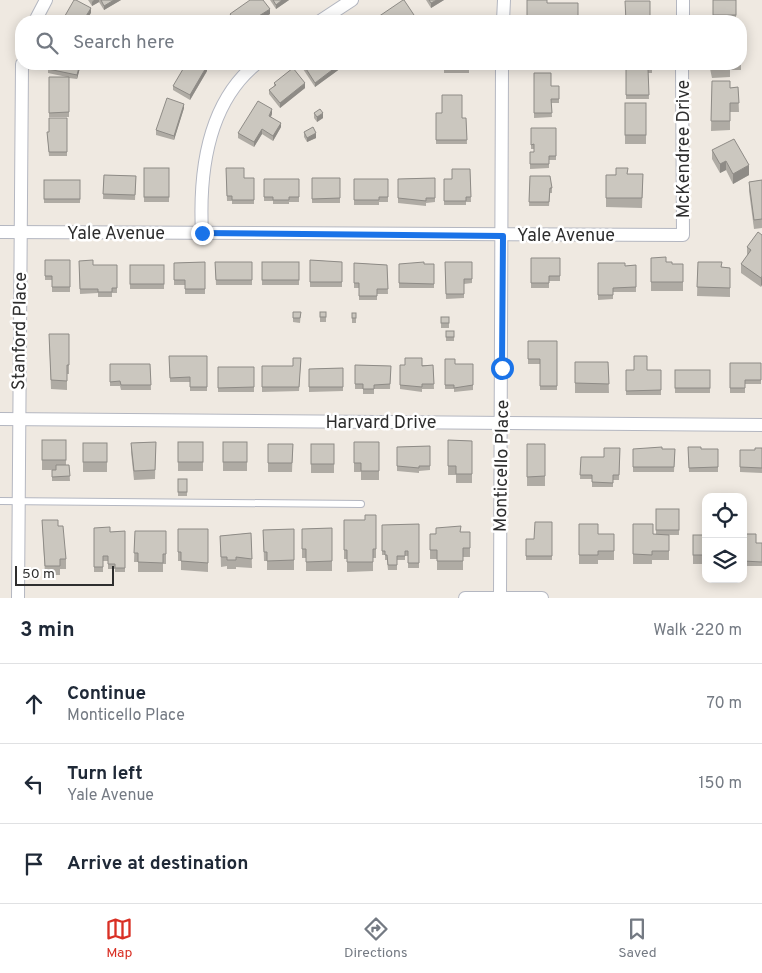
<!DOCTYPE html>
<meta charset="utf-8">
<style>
body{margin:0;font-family:Overpass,sans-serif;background:#f6f6f7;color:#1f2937}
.controls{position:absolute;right:15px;bottom:15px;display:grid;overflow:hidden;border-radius:10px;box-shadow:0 2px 12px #0003}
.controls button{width:45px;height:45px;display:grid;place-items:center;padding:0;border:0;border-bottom:1px solid #e0e1e3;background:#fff;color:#1f2937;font:25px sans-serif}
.scale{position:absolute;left:15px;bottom:12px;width:99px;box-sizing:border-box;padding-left:5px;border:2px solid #2e2e2e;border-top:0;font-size:14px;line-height:18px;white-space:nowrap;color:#2e2e2e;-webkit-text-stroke:4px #fff;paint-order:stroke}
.stop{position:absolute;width:15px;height:15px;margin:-11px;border:4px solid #1a73e8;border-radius:50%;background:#fff}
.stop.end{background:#1a73e8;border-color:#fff;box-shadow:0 1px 5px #0008}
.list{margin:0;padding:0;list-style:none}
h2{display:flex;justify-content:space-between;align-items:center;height:65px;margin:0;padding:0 20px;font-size:21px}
h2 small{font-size:16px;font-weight:400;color:#747a83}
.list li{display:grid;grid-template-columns:32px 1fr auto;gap:15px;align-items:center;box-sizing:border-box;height:80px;padding:0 20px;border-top:1px solid #e0e1e3}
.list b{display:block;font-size:19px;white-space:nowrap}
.list p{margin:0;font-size:16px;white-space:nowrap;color:#747a83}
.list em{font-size:16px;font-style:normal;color:#747a83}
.icon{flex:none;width:28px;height:28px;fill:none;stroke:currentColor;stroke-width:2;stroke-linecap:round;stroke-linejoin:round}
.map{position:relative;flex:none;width:762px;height:598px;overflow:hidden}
.search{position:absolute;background:#fff;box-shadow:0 2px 12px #0003;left:15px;right:15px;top:15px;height:55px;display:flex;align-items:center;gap:12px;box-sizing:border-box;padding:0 18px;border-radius:20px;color:#747a83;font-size:19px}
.sheet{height:305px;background:#fff}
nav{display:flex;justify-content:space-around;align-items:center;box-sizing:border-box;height:70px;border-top:1px solid #e0e1e3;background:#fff;font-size:14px;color:#747a83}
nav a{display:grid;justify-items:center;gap:2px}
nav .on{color:#d93025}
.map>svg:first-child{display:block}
</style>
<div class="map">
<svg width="762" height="598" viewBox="0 0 762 598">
<rect width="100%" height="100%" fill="#efe9e1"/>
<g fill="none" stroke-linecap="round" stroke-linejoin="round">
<defs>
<path id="service" d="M0 501 361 504"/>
<g id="minor">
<path d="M35 21 46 0"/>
<path d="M320 21 352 0"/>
<path d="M503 21 504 0"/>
<path d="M683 21V0"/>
<path d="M0 232 683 235 682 64"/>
<path d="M202 233C199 174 207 104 256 64"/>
<path d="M0 419 762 425"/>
<path d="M18 598 22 64"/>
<path d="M465 598H542"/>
<path d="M500 598 502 64"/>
</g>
</defs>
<use href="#service" stroke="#b4b7c1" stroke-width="8"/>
<use href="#minor" stroke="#b4b7c1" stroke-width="14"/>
<use href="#service" stroke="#fff" stroke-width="6"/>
<use href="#minor" stroke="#fff" stroke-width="12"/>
</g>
<g fill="#afaba4">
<path d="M88 0H121L104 10 99 2 92 6Z"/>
<path d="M270 0H289L276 9Z"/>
<path d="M426 0H444L431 8Z"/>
<path d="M527 0 547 3H578V21H527Z"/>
<rect x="713" y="0" width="23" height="21"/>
<path d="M230 14H270L258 21H232L230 19Z"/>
<path d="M50 64H81L77 79 69 78V117H49V77H67L48 73V69Z"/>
<path d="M303 64H341V68L315 87 303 69Z"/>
<rect x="444" y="64" width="25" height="9"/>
<rect x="529" y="64" width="31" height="2"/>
<path d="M626 64H652V73H648L649 99H626Z"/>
<path d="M709 64H741V70H730V77L712 78Z"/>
<path d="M207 71 190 100 173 90V86Z"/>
<path d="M534 73 551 86H559V103H551L552 117 534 118Z"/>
<path d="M712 81 730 88 738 87 739 112H730V130L711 131Z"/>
<path d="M274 83 305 88 280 108 269 94V90L274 86Z"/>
<rect x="625" y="103" width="21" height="41"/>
<path d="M184 108 174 140 156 135V130Z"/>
<path d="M314 113 323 118 317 122 314 118Z"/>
<path d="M436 113 462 118H466L467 144H436Z"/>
<path d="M272 114 271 117 281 127 273 141 262 134 254 147 238 138V133Z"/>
<path d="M67 118V156H49L47 132H49Z"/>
<path d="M531 128H556V160H549V168L530 169V152H534V149H531Z"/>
<path d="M304 132 316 138 307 142 304 137Z"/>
<path d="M712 150 749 175 733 184 726 170 720 173 712 159Z"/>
<rect x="144" y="168" width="25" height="34"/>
<path d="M226 168 244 178H254V204H232V201H227Z"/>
<path d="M470 169 471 202H466V205H444V179H452Z"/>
<path d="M643 174 642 208 606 207V175Z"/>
<path d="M104 175 136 176 135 200 103 199Z"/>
<path d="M530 176 552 188V193H550L549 206H529Z"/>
<rect x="312" y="178" width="28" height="25"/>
<path d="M435 178V202L426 203V206L398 203V179Z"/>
<path d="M264 179H299V202H289V204H273V201H264Z"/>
<path d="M354 179H388V202H379V205H354Z"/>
<rect x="44" y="180" width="36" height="23"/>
<path d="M762 180V228L754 229 749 191V182Z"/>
<path d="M762 235 761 287 741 273V264L747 256V247Z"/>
<path d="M531 258H560V281H549V288H531Z"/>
<path d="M651 258 672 264H683V291H651Z"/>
<path d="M45 260H70V292H52V280H45Z"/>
<path d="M310 260 342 262V287H310Z"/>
<path d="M79 261 93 265H117V293H112V297H98V293L80 294Z"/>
<path d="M205 262V294H185V285H174V263Z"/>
<path d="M215 262H252V285H216Z"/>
<rect x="262" y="262" width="37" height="23"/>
<path d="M445 262H472V283L464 284V298L446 299Z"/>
<path d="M698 262 722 267 730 268V297L697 296Z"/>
<path d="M354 263 387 265 388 294H377V300H359V288H354Z"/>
<path d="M598 263 625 266 636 265V292H613V299L598 300Z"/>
<rect x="399" y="264" width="35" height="24"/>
<rect x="130" y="265" width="34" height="24"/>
<path d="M293 312H301L300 323 293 322Z"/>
<rect x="320" y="312" width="6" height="10"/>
<rect x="352" y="313" width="4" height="10"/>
<rect x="441" y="317" width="8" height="11"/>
<rect x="446" y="331" width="8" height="10"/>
<path d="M49 334H69V374H67V390L51 389Z"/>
<path d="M528 341H557V390H540V364H528Z"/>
<path d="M169 356H207V391H190V382H170Z"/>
<path d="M301 358 299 391 262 392V366H293Z"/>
<path d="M445 359 455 364H473V390L454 392V389H445Z"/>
<path d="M575 362H608L609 393H575Z"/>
<path d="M730 363H761V384H745V393H730Z"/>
<path d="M110 364H150L151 390H121L120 386H110Z"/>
<path d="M355 365 391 366 390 389H374V394H363V389H355Z"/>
<path d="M400 365H433L434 389H422V392L400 389Z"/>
<rect x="218" y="367" width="36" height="25"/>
<path d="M343 368V391L309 392V369Z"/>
<rect x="626" y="370" width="35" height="25"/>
<rect x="675" y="370" width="35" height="23"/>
<path d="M42 440H66V465H69L70 481H52V470H56H42Z"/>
<path d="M448 440 472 441V483H456V475H448Z"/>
<path d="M156 442 155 479 134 480 131 452V443Z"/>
<rect x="178" y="442" width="25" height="29"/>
<rect x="223" y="442" width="24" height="29"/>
<path d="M354 442H379V480H361V472H354Z"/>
<rect x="83" y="443" width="24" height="29"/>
<path d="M268 444H293L292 472H268Z"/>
<rect x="311" y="444" width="23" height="29"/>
<rect x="527" y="444" width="18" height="42"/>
<path d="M430 446V470L419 471V473L397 471V447Z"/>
<path d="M688 447 701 449H718V472H689Z"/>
<path d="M620 448 619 480H613V487H592V479H580L581 457H604Z"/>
<path d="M762 448V473L740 472V450H755Z"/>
<path d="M633 449H675L674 472H633Z"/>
<rect x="178" y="479" width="9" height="17"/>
<path d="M656 509H679V535H669V560H652V564H633V524L653 534H656Z"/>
<path d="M376 515V558H373V571L347 572V559H344V520H365Z"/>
<path d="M42 520 58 526 66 559V569H60V575H45Z"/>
<path d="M552 522V560H526V539H534Z"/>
<path d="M419 524V568H408V556H405V560H397V570H388L387 560H385V555H382V525Z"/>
<path d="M579 524 598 534H614V560H598V564H579Z"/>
<path d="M94 528 110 532 125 531V572H115V569H108V561H103V572H94Z"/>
<path d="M332 528V571H306V558H302V529Z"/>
<path d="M178 529H208V572L181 570V561H178Z"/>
<path d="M294 529V570H267V561H264L263 530Z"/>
<path d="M135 531H166V564H163V572H138V562H134Z"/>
<path d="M461 532H470V557H463V570H437V559H430V534Z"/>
<path d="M251 533 252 568 236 567V569H227V566L221 567 220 536Z"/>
<path d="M743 534 756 543H762V566H743Z"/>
<rect x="693" y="535" width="13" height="29"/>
</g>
<g fill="#8e8b86">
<path d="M94 0H99V2L92 6V2Z"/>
<path d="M114 0H121L104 10V6Z"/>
<path d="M282 0H289L276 9V5Z"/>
<path d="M437 0H444L431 8V3Z"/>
<path d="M91 8V13L86 21H83Z"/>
<path d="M270 9V14L258 21H251Z"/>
<path d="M414 15V19L411 21H404Z"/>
<path d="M80 64H81L77 79V75Z"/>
<path d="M340 64H341V68L315 87V83Z"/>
<path d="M207 66V71L190 100V95Z"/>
<path d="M305 83V88L280 108V103Z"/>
<path d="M184 104V108L174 140V136Z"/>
<path d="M272 109V114L269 120V116Z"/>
<path d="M323 113V118L317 122V117Z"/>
<path d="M281 123V127L273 141V136Z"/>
<path d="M262 129V134L254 147V142Z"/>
<path d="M316 133V138L307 142V138Z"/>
<path d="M726 161V170L720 173V164Z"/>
<path d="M749 165V175L733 184V174Z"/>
<path d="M762 276V285L761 287V278Z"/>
</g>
<g fill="#cbc7bf" stroke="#8e8b86">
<path d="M74 0H76L91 8 83 21H62Z"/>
<path d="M101 0H114L104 6Z"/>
<path d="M250 0H263L270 9 251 21H235L230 14Z"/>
<path d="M273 0H282L276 5Z"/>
<path d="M403 0H404L414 15 404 21H376L375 19Z"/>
<path d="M429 0H437L431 3Z"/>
<path d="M527 0H547V3H578V20H527Z"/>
<rect x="713" y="0" width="23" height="15"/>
<path d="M625 1H650V21H626Z"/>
<path d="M50 64H80L77 75 48 69Z"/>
<path d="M186 64H202L207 66 190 95 173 86Z"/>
<path d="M303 64H340L315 83Z"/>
<path d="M626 64H652V69H648L649 95H626Z"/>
<path d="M711 64H730V68H712Z"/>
<path d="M293 68 305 83 280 103 269 90 276 85 274 83Z"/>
<path d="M534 73H551V86H559V99H551L552 113H534Z"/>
<path d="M49 77H69V112L49 113Z"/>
<path d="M712 81H730V88L738 87 739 103H730V121H711Z"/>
<path d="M442 95H462V118H466L467 140H436V113H442Z"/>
<path d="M167 98 184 104 174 136 156 130Z"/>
<path d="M258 101 272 109 269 116 281 123 273 136 262 129 254 142 238 133Z"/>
<rect x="625" y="103" width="21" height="32"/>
<path d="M320 109 323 113 317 117 314 113Z"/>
<path d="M49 118H67V152H49L47 132H49Z"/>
<path d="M313 127 316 133 307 138 304 132Z"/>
<path d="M531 128H556V156H549V164H530V152H534V144L531 145Z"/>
<path d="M734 139 749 165 733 174 726 161 720 164 712 150Z"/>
<rect x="144" y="168" width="25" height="29"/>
<path d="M226 168H244V178H254V200H232V196H227Z"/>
<path d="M616 168H628L627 174H643L642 198H606V175H616Z"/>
<path d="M452 169H470L471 197H466V201H444V179H452Z"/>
<path d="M104 175 136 176 135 195 103 194Z"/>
<path d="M530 176H550L552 188H550L549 202H529Z"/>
<path d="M312 178H340V198L312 199Z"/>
<path d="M435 178V198H426V201L398 198V179Z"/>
<path d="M264 179H299V197H289V200H273V197H264Z"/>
<path d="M354 179H388V197H379V200H354Z"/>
<rect x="44" y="180" width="36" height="19"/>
<path d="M762 180V219L754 220 749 182Z"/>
<path d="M758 232 762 235V276L761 278 741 264 751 250 747 247Z"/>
<path d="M666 257V262H672V264H683V282H651V258Z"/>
<path d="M531 258H560V276H549V283H531Z"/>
<path d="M45 260H70V287H52V276H45Z"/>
<path d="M93 260V265H117V288H112V292H98V289H80L79 261Z"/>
<path d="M310 260 342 262V282H310Z"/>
<path d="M205 262V289H185V280H174V263Z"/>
<path d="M215 262H252V280H216Z"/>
<rect x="262" y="262" width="37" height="18"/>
<path d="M424 262V264H434V284L399 283V264Z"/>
<path d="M445 262H472V279H464V294H446Z"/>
<path d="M698 262H722L721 267 730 268V288L697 287Z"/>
<path d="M354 263 387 265 388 289H377V296H359V283H354Z"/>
<path d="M598 263H625V266L636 265V287L613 288V295H598Z"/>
<rect x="130" y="265" width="34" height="19"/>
<path d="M293 312H301L300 318H293Z"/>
<rect x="320" y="312" width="6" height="5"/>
<rect x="352" y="313" width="4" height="5"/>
<rect x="441" y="317" width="8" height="6"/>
<rect x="446" y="331" width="8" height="6"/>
<path d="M49 334H69V365H67V381L51 380Z"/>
<path d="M528 341H557V386H540V359H528Z"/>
<path d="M169 356H207V387H190V377L170 378Z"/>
<path d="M634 356H647V370H661V390L626 391V370H634Z"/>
<path d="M293 358H301L299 387H262V366H293Z"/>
<path d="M405 358H422V366L433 365 434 384H422V387L400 385V365H405Z"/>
<path d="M445 359H455V364H473V385L454 388V385H445Z"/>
<path d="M575 362H608L609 384 575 383Z"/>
<path d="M730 363H761V380H745V388H730Z"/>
<path d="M110 364H150L151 385H121L120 381 110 382Z"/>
<path d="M355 365 391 366 390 384 374 385V389H363V384H355Z"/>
<path d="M218 367H254V387L218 388Z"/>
<path d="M343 368V387H309V369Z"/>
<rect x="675" y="370" width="35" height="18"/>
<rect x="42" y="440" width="24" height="20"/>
<path d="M448 440 472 441V474H456V466H448Z"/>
<path d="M156 442 155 470 134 471 131 443Z"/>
<rect x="178" y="442" width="25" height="20"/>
<rect x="223" y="442" width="24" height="20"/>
<path d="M354 442H379V471H361V463H354Z"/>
<rect x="83" y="443" width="24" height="19"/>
<path d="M268 444H293L292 463H268Z"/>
<rect x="311" y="444" width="23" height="20"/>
<path d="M527 444H545V476L527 477Z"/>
<path d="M430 446V466H419V468L397 466V447Z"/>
<path d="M662 447V449H675L674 467H633V449Z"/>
<path d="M688 447H701V449H718V467L689 468Z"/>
<path d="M604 448H620L619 475H613V483L592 482V475H580L581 457H604Z"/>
<path d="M755 448H762V468L740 467V450H755Z"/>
<path d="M56 465H69L70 476 52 477V470H56Z"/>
<rect x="178" y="479" width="9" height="13"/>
<rect x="656" y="509" width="23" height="21"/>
<path d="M365 515H376V549H373V562H347V550H344V520H365Z"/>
<path d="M42 520H58V526H63L66 559H60V566H45Z"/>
<path d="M535 522H552V556H526V539H534Z"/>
<path d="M419 524V563H408V551H405V556H397V565H388L387 555H385V551H382V525Z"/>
<path d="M579 524H598V534H614V551H598V555H579Z"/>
<path d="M633 524H653V534L669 535V551H652V555L633 554Z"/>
<path d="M461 526 460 532H470V548H463V561H437V550H430V534H436V528Z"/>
<path d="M110 527V532L125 531V568H115V564H108V556H103V567H94V528Z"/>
<path d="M332 528V561L306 562V549H302V529Z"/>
<path d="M178 529H208V563L181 561V552H178Z"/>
<path d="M294 529V560L267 561V552H264L263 530Z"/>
<path d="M135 531H166V554H163V563L138 562V553H134Z"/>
<path d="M251 533 252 559 236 557V560H227V557H221L220 536Z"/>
<path d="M743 534H756V543H762V562L743 561Z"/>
<rect x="693" y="535" width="13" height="20"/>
</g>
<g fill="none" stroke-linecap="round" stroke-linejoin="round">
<path stroke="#1a73e8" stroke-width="6" d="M202 233 503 236 502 368"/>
</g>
<g text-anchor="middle" stroke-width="5" stroke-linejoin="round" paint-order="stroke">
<g font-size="18" fill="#2e2e2e" stroke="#fff">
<text transform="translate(683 149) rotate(-90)" y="6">McKendree Drive</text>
<text x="116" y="239">Yale Avenue</text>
<text x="566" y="241">Yale Avenue</text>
<text transform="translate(19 331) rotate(-89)" y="6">Stanford Place</text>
<text x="381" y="428">Harvard Drive</text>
<text transform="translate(501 466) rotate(-89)" y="6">Monticello Place</text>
</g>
</g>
</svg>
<div class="controls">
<button><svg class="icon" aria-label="locate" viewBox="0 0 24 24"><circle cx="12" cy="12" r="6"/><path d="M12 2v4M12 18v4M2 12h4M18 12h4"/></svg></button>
<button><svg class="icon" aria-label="layers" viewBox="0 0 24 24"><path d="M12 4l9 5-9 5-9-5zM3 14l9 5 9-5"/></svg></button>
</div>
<div class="scale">50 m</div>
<div class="stop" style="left:502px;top:368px"></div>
<div class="stop end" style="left:202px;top:233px"></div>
<div class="search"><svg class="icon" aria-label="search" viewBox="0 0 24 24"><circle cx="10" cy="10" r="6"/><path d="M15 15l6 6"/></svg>Search here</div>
</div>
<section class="sheet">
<h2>3 min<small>Walk · 220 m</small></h2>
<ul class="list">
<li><svg class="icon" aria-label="ahead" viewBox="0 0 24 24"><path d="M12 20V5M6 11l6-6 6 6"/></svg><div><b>Continue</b><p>Monticello Place</p></div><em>70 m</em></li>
<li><svg class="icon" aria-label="left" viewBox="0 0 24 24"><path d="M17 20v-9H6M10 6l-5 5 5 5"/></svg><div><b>Turn left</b><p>Yale Avenue</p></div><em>150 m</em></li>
<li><svg class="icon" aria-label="arrive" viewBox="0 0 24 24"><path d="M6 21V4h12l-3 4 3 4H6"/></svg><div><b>Arrive at destination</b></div></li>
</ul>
</section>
<nav>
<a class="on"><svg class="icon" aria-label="map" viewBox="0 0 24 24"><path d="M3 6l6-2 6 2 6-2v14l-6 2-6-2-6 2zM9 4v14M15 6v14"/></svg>Map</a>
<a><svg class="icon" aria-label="directions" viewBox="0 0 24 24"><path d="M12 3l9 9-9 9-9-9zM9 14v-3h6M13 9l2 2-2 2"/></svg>Directions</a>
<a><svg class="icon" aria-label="saved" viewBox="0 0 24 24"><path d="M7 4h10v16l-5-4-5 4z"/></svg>Saved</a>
</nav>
